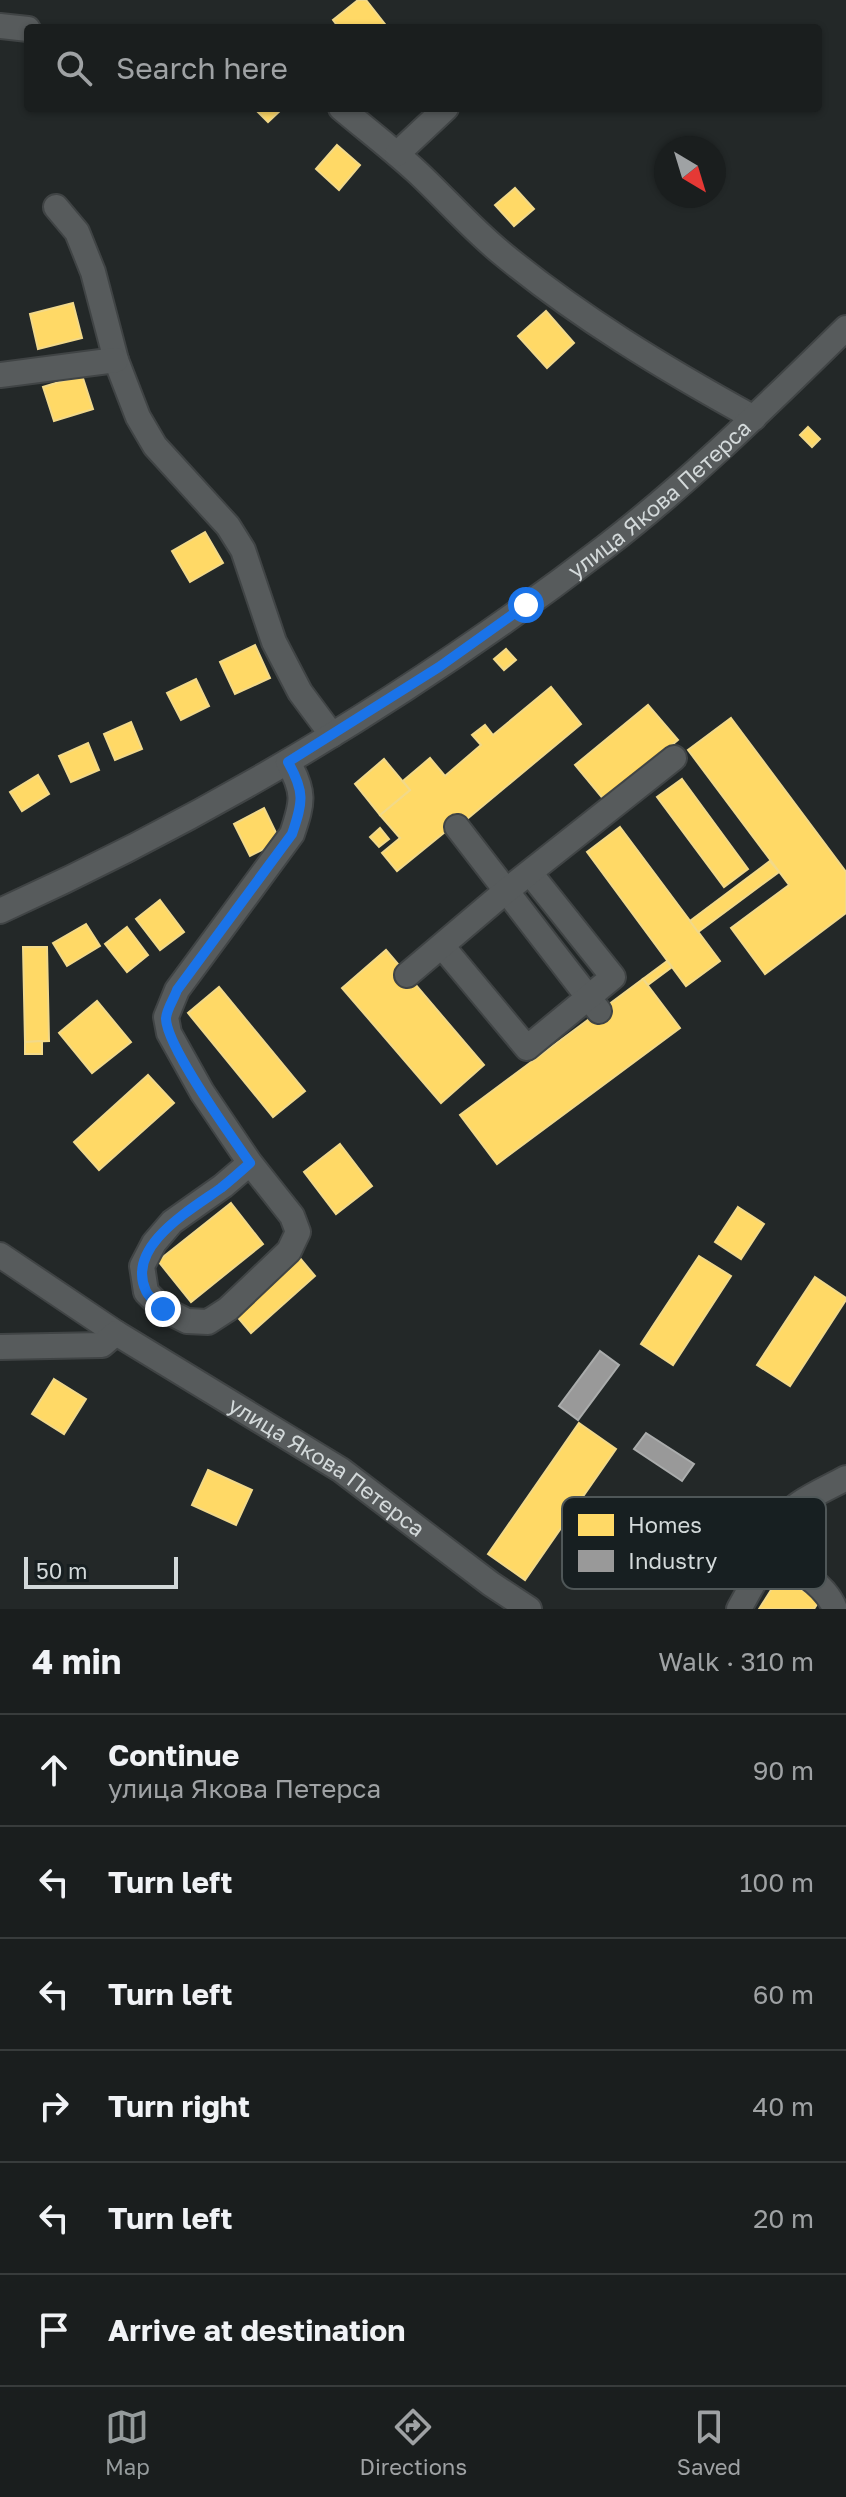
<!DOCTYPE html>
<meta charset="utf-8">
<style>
body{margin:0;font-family:"Golos Text",sans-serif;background:#272b2b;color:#f1f3f6}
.compass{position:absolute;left:654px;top:136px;width:72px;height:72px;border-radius:50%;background:#1a1e1e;box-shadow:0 2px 6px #0004;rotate:142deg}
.scale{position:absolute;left:24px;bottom:20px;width:154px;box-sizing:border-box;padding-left:8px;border:4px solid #d3d9da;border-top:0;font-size:22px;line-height:28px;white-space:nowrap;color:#d3d9da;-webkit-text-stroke:6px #171f21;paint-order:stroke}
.stop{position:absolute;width:24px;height:24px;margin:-18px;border:6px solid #1a73e8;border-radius:50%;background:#fff}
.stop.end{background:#1a73e8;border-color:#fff;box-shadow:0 2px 8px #0008}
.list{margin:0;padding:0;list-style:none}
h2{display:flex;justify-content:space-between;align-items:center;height:104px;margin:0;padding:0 32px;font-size:34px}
h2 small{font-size:26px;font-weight:400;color:#9fa2a4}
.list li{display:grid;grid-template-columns:52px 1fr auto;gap:24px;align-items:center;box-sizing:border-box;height:112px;padding:0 32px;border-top:2px solid #383c3c}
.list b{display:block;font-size:30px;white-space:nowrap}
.list p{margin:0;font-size:26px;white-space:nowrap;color:#9fa2a4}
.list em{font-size:26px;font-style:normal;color:#9fa2a4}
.icon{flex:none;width:44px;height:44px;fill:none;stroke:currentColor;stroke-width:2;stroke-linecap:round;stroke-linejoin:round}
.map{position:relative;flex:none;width:846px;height:1609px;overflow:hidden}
.search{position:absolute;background:#1a1e1e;box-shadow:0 2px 6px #0004;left:24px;right:24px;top:24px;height:88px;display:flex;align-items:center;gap:20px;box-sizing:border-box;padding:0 28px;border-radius:8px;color:#9fa2a4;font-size:30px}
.sheet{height:776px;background:#1a1e1e}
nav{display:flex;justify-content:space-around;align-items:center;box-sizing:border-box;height:112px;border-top:2px solid #383c3c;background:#1a1e1e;font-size:22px;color:#9fa2a4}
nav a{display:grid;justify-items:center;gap:4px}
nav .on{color:#959b9c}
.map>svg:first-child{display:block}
</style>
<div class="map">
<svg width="846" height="1609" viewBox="0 0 846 1609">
<rect width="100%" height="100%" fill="#232828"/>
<g fill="#ffd966" stroke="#f2d989" stroke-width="2">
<path d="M358 0H366L388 28H339L333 20Z"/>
<path d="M254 108H283L268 122Z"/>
<path d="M337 145 360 165 339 190 316 169Z"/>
<path d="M515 188 534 209 514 226 495 205Z"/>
<path d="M73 303 82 338 38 349 30 314Z"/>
<path d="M546 311 574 343 547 368 518 336Z"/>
<path d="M82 375 93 409 54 421 43 387Z"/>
<path d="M808 427 820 439 812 447 800 435Z"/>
<path d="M205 532 223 563 190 582 172 551Z"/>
<path d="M255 645 270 678 235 694 220 662Z"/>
<path d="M506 649 516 660 504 670 494 659Z"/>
<path d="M196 679 209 706 181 720 167 693Z"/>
<path d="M551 687 581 724 448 835 445 832 397 871 382 853 400 838 380 815 410 790 403 781 430 758 445 776 481 745 472 735 485 725 493 735Z"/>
<path d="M648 705 678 740 605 801 575 765Z"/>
<path d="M731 718 846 872V913L765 974 731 928 789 885 688 750Z"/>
<path d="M131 722 142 749 115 760 104 734Z"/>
<path d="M88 743 99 770 71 782 59 756Z"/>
<path d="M384 759 410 790 380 815 355 784Z"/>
<path d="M38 775 49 794 22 811 10 792Z"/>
<path d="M682 779 748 869 724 887 657 797Z"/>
<path d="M264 808 280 841 250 856 234 824Z"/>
<path d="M620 827 720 961 686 986 587 852Z"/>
<path d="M380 828 389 839 379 847 370 837Z"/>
<path d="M770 861 779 872 698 932 690 921Z"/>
<path d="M160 900 184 932 160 950 136 919Z"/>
<path d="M86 924 100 946 67 966 53 943Z"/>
<path d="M127 927 148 955 127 972 105 944Z"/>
<path d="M23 947H47L49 1041 25 1042Z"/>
<path d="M386 950 484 1065 441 1103 342 988Z"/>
<path d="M667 961 672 967 648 985 643 979Z"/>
<path d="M643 979 680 1028 497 1164 460 1115Z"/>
<path d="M219 987 305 1091 273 1117 188 1013Z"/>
<path d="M97 1001 131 1042 92 1073 59 1033Z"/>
<path d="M42 1041V1054H25V1042Z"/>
<path d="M148 1075 174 1103 99 1170 74 1142Z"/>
<path d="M340 1144 372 1186 336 1214 304 1172Z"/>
<path d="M231 1203 263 1244 191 1302 158 1261Z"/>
<path d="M738 1207 764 1224 741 1259 715 1242Z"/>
<path d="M699 1256 731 1276 673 1365 641 1344Z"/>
<path d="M299 1257 315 1276 251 1333 235 1314Z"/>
<path d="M815 1277 846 1298V1300L790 1386 757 1365Z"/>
<path d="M54 1379 86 1399 64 1434 32 1414Z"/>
<path d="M579 1423 616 1449 525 1580 488 1554Z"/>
<path d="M208 1470 252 1490 236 1525 192 1505Z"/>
<path d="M780 1576 819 1601 814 1609H759Z"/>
</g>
<g fill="#999" stroke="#aaacac" stroke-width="2">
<path d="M600 1351 619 1365 578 1420 559 1406Z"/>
<path d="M646 1433 694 1464 682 1481 634 1449Z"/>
</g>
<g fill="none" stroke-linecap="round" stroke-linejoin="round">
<defs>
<g id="minor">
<path d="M0 26 28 29"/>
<path d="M341 108C366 129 392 149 416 171 444 197 469 226 499 251 577 316 665 369 754 418"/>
<path d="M397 154 446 108"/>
<path d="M56 207 77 232 93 272 116 360 138 417 155 446 228 526 243 550 274 642 300 692 332 735"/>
<path d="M0 375 116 360"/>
<path d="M457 827 599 1011"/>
<path id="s1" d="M0 911C214 814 418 691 605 547 691 481 768 404 846 328"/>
<path d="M442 946 527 1048 613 977 530 873"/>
<path d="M407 975 506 891 674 758"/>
<path d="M250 1163 223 1186 172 1222 154 1243 142 1266 146 1292 163 1309 187 1321 208 1322 228 1309 289 1251 298 1232 292 1216 250 1163 202 1092 169 1033 166 1017 177 990 292 834C303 802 305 792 288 762"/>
<path d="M0 1255 116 1333"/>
<path id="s2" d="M0 1347 102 1345 116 1333 341 1470 491 1584 529 1609"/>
<path d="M769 1555C771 1547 771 1537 775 1530 789 1503 821 1492 846 1478"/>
<path d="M739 1609 769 1555C794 1567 825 1583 835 1609"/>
</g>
</defs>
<use href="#minor" stroke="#404445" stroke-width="28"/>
<use href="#minor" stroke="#575b5c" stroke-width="24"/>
</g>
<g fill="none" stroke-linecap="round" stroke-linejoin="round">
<path stroke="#1a73e8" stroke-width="10" d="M163 1309C158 1304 149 1298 146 1291 125 1246 192 1209 221 1188 231 1180 240 1172 250 1163 231 1136 167 1047 166 1019 166 1010 174 999 177 990L292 834C303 802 305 792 288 762L439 667 526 605"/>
</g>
<g text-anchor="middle" stroke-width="8" stroke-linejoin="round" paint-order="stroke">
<g font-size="22" fill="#d3d9da" stroke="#171f21">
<text dy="8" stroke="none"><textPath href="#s1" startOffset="780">улица Якова Петерса</textPath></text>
<text dy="8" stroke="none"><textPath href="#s2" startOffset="370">улица Якова Петерса</textPath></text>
</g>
</g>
<rect x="562" y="1497" width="264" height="92" rx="12" fill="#171f21" stroke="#4f5758" stroke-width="2"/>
<rect x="578" y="1514" width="36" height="22" fill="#ffd966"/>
<rect x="578" y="1550" width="36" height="22" fill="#999"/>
<g font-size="22" fill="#d3d9da">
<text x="628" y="1533">Homes</text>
<text x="628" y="1569">Industry</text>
</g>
</svg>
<svg class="compass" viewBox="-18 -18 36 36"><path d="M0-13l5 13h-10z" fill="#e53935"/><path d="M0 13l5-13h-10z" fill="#9fa2a4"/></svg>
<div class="scale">50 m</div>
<div class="stop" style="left:526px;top:605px"></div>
<div class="stop end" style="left:163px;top:1309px"></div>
<div class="search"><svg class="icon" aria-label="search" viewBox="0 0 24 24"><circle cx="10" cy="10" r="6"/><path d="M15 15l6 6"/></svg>Search here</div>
</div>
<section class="sheet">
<h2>4 min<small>Walk · 310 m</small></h2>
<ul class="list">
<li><svg class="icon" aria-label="ahead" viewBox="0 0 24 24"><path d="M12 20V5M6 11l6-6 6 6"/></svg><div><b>Continue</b><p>улица Якова Петерса</p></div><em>90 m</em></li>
<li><svg class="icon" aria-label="left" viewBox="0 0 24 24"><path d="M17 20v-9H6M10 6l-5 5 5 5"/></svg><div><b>Turn left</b></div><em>100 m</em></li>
<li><svg class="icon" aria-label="left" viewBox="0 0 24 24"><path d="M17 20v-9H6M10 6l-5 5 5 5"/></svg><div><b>Turn left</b></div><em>60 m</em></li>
<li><svg class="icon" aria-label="right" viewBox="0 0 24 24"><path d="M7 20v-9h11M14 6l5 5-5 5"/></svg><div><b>Turn right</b></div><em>40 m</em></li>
<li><svg class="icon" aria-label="left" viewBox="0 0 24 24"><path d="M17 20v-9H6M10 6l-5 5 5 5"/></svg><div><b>Turn left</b></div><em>20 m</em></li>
<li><svg class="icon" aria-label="arrive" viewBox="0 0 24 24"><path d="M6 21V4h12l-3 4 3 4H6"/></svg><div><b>Arrive at destination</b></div></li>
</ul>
</section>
<nav>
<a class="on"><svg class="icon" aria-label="map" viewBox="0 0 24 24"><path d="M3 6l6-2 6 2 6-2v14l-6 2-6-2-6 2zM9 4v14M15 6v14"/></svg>Map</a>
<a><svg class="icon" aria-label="directions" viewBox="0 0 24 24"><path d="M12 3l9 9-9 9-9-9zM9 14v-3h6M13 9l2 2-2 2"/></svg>Directions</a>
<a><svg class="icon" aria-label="saved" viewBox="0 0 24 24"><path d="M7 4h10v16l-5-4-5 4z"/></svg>Saved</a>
</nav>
